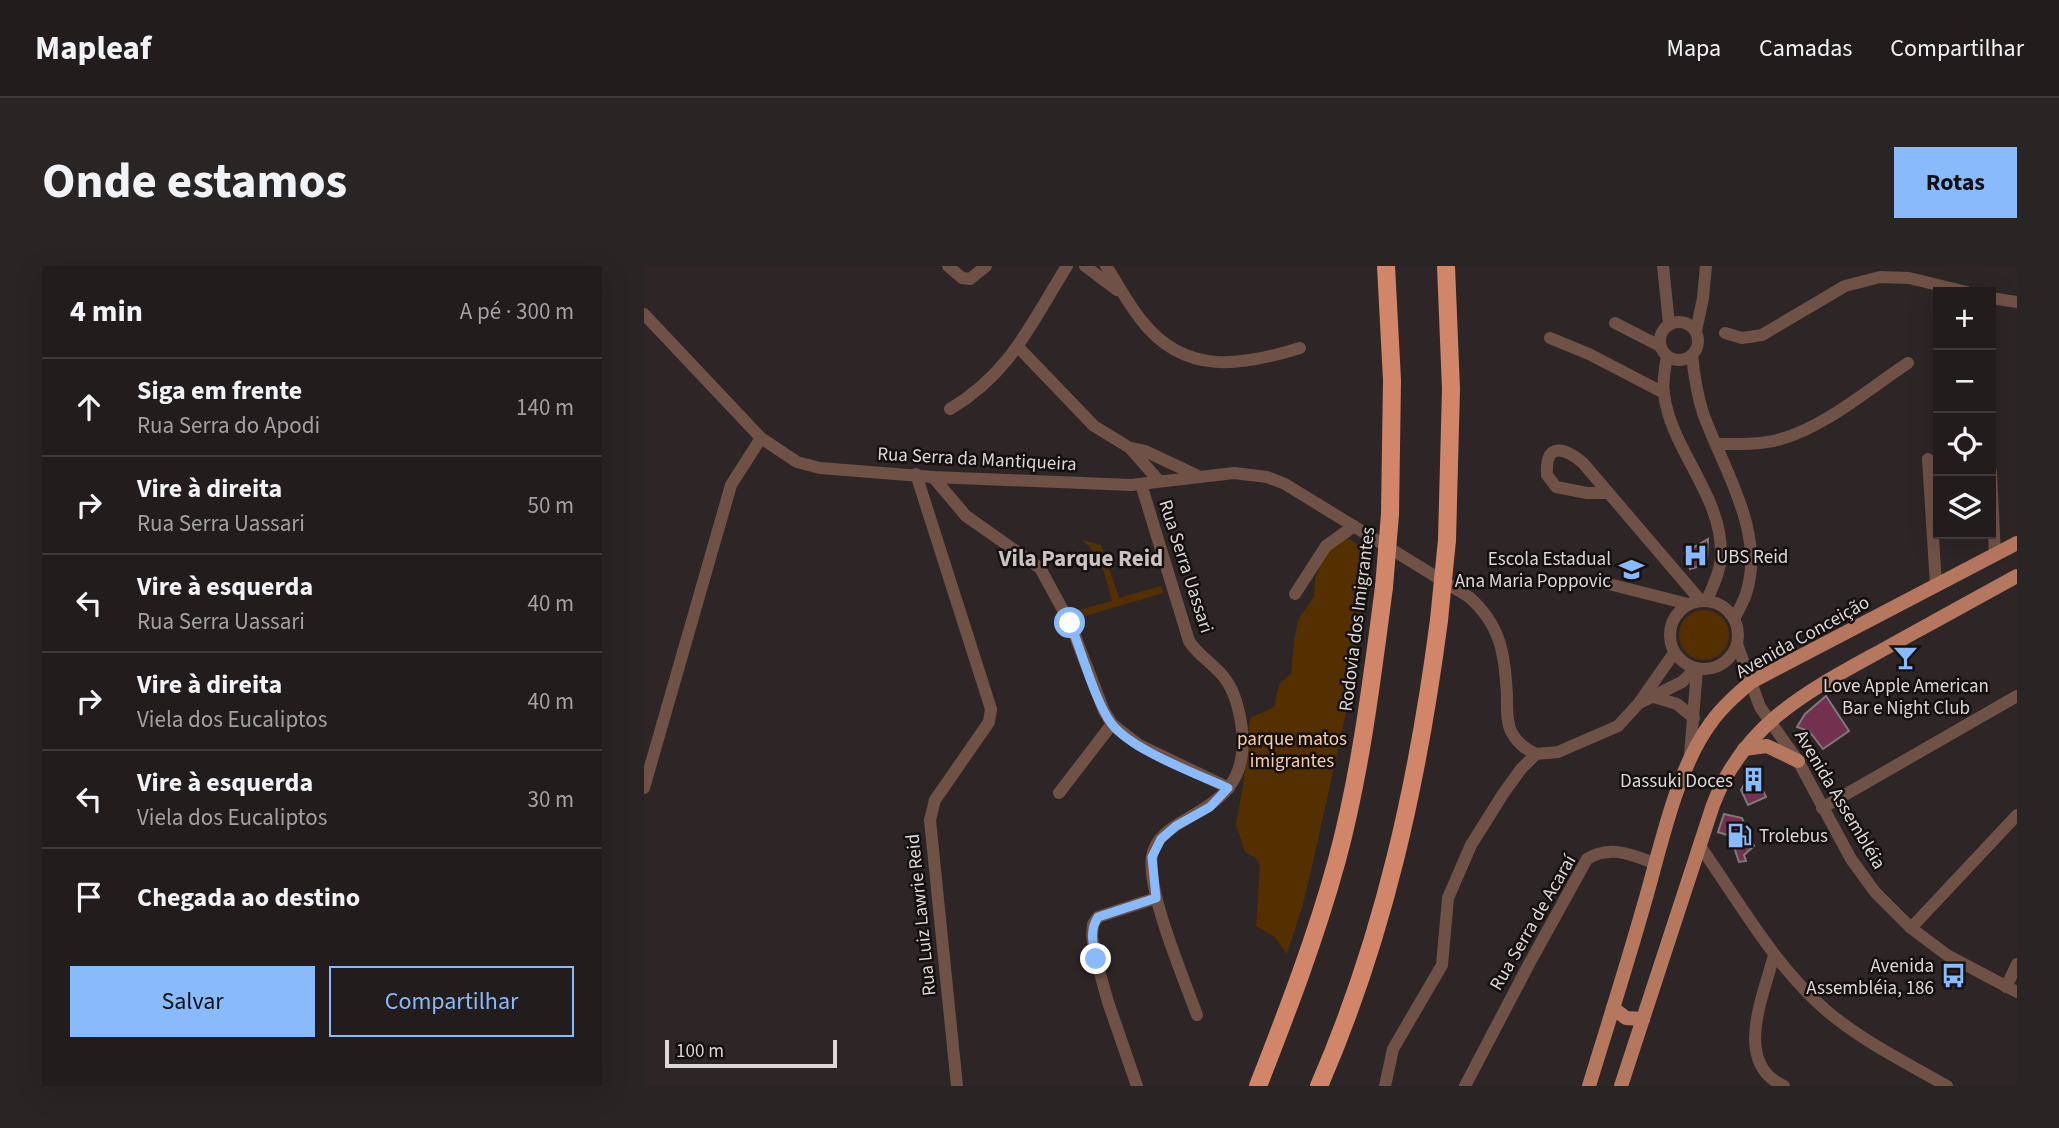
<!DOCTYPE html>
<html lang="pt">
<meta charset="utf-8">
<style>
body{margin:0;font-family:"Source Sans 3",sans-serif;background:#2a2525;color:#f1f3f6}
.controls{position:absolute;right:21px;top:21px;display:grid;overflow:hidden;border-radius:0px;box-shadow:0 7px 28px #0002}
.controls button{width:63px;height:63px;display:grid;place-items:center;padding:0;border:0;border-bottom:2px solid #3f3a3b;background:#221c1c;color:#f1f3f6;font:35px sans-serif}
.scale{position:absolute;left:21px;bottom:18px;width:172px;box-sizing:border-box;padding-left:7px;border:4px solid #ddd7d7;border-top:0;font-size:19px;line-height:24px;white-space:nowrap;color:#ddd7d7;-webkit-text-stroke:5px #141010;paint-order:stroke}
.stop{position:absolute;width:21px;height:21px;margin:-16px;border:5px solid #89bafc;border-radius:50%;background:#fff}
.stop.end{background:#89bafc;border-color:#fff;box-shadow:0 2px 7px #0008}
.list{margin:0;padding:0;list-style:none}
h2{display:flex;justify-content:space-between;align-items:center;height:91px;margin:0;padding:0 28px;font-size:30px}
h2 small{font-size:23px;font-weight:400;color:#a2a1a3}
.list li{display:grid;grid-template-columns:46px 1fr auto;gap:21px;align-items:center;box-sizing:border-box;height:98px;padding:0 28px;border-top:2px solid #3f3a3b}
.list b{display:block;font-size:26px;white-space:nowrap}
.list p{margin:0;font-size:23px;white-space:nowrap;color:#a2a1a3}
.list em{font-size:23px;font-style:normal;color:#a2a1a3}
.actions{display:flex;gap:14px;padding:21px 28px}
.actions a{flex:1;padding:16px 0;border:2px solid #89bafc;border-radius:0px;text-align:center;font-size:24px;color:#89bafc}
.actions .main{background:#89bafc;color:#111}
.icon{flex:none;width:38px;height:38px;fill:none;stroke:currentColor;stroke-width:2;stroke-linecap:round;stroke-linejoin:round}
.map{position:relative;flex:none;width:1373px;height:820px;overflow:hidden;border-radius:0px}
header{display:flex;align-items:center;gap:42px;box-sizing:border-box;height:98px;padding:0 35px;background:#221c1c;border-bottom:2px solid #3f3a3b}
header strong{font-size:33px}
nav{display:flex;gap:38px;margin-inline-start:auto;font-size:24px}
.intro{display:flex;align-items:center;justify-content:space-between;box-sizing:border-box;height:168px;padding:0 42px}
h1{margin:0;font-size:49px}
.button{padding:18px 32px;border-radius:0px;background:#89bafc;color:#111;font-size:24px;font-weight:700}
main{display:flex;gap:42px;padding:0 42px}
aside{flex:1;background:#221c1c;border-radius:0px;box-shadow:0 7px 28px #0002}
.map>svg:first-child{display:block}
</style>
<header>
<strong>Mapleaf</strong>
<nav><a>Mapa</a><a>Camadas</a><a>Compartilhar</a></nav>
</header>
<div class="intro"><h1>Onde estamos</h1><a class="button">Rotas</a></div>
<main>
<aside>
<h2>4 min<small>A pé · 300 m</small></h2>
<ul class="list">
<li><svg class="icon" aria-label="ahead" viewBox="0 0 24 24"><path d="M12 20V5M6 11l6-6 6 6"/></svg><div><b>Siga em frente</b><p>Rua Serra do Apodi</p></div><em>140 m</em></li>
<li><svg class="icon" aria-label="right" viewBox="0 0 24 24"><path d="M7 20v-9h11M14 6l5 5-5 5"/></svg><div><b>Vire à direita</b><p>Rua Serra Uassari</p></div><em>50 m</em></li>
<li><svg class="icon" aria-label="left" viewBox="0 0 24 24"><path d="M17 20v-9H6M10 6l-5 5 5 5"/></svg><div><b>Vire à esquerda</b><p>Rua Serra Uassari</p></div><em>40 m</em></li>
<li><svg class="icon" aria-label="right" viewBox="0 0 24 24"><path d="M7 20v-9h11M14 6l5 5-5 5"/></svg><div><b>Vire à direita</b><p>Viela dos Eucaliptos</p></div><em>40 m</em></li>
<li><svg class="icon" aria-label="left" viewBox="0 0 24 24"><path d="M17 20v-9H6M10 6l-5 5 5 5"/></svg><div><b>Vire à esquerda</b><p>Viela dos Eucaliptos</p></div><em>30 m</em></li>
<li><svg class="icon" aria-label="arrive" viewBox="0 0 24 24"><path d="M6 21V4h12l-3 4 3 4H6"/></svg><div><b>Chegada ao destino</b></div></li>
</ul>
<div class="actions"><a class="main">Salvar</a><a>Compartilhar</a></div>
</aside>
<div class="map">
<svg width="1373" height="820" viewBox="0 0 1373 820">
<rect width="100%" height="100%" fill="#2e2626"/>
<g fill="#543001">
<path d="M703 272 722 283 724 290 705 433 672 583 658 642 643 688 631 671 612 660 616 599 611 591 601 586 592 558 599 521 606 452 630 441 635 418 647 408 650 374 655 352 670 331 671 313 677 298 687 279Z"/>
<path d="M438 274 457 279 475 332 517 320 519 327 431 353 427 346 468 335C462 312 457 289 438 274Z"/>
<circle cx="1060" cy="369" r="25"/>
</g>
<g fill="#73304f" stroke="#81787b" stroke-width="2">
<path d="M1064 273 1063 293 1056 300 1046 303 1040 287Z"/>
<path d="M1182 430 1205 465 1179 483 1165 465 1153 461 1161 448Z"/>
<path d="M1109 504 1122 531 1104 539 1097 524Z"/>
<path d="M1080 548 1098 552 1110 580 1100 589 1102 595 1095 596 1090 581 1095 573 1074 566Z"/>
</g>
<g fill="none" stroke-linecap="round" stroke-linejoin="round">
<g stroke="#705145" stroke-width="12">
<path d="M304 0 318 12 326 13 342 0"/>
<path d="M441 0 473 24"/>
<path d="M462 0C474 18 484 38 498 55 541 110 598 100 656 82"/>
<path d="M1019 0 1025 58"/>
<path d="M1347 32 1373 36"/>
<path d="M0 48 117 172 153 196 176 202 289 211 487 219 590 207 623 211 641 218 825 331C857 359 861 389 863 430 863 441 862 457 868 467 874 478 882 483 892 488"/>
<circle cx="1035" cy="75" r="19"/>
<path d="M971 57 1016 80"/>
<path d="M1052 65 1059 32 1062 0"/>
<path d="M1081 67 1098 72 1118 69 1201 20 1236 11 1265 12 1323 26"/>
<path d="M906 72 945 88 1020 127"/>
<path d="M374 81 450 160 486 182 501 185 552 209"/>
<path d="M1048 89C1050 109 1053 128 1059 147 1079 203 1122 266 1102 328 1099 337 1094 345 1090 353"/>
<path d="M1023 90C1021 102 1018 116 1020 128 1027 184 1078 229 1077 288 1077 304 1069 320 1063 334"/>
<path d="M306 143C367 107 387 57 423 0"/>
<path d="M1072 178C1093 178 1117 179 1137 173 1181 161 1226 122 1264 97"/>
<path d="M486 182 515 215"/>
<path d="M1284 193 1292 319"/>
<path d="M1347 206 1351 289"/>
<path d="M272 208 347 443 345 456 291 534 286 554 313 820"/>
<path d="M289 211 322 250 396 302 426 357 460 445 468 458 495 479 585 522"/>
<path d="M497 218 545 375C555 391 572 399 582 414 592 428 596 448 598 464 608 553 516 543 508 590 502 624 540 713 553 749"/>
<path d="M963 227H943L912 221 903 209C901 176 920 181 939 197L1056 334"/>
<path d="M953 315 1044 338"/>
<path d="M651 328 682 280 710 260"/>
<circle cx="1060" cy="369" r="34"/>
<path d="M1093 378 1116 441 1154 495 1207 593 1231 626 1267 662 1303 689 1373 726"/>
<path d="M1010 431 1033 438 1050 452"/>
<path d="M995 437 1038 416 1052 402"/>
<path d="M1046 489 1053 403"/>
<path d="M0 522 87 219 117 172"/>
<path d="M415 527 468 458"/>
<path d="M1178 542 1373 430"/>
<path d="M1056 580C1096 637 1131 701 1184 746 1220 776 1263 797 1303 820"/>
<path d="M1267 662 1373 549"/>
<path d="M1130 689C1120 729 1088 797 1140 820"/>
<path d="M1362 721 1373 698"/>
<path d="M493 820 464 736 452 693 448 670 449 658 454 651 512 632"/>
<path d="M741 820 749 783 798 699 804 632 827 579 859 528 877 503 892 488 914 486 974 460 995 437 1030 387"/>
<path d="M821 820 885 698 943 593C966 579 986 588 1010 597"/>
</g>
<g stroke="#b6775f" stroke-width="14">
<path d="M1100 483 1123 480 1154 495"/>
<path d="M969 742 982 752 999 753"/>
<path d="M945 820C963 761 982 702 999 642 1016 585 1031 506 1066 458 1077 442 1092 429 1107 416L1373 277"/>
<path d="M977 820 1069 539C1101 455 1168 423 1242 382 1286 358 1329 334 1373 310"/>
</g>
<g stroke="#d18669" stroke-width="18">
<path d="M742 0 748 114 746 248"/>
<path d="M802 0 807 123 803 274"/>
<path d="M614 820C643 746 672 671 693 594 717 505 728 412 740 321"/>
<path d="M675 820C740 671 774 515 795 354"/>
</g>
<g stroke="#d18669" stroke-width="18">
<path d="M740 321 746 248"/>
<path d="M795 354 803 274"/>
</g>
</g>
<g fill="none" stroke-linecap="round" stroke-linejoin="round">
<path stroke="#89bafc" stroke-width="9" d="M426 357C437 384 451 435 467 457 487 484 553 508 584 522L566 541 532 560 517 573 508 591 512 632 454 651C445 665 449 678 452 693"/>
</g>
<defs>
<symbol id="hospital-bare" viewBox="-9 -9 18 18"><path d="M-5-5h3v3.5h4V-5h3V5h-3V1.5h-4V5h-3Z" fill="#89bafc" stroke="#141010" stroke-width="2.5" paint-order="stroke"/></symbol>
<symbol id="school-bare" viewBox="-9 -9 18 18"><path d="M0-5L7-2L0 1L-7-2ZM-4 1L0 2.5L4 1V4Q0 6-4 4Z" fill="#89bafc" stroke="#141010" stroke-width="2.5" paint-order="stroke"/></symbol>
<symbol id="bar-bare" viewBox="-9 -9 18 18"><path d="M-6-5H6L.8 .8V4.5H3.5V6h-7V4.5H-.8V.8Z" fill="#89bafc" stroke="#141010" stroke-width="2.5" paint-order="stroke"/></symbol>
<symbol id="building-bare" viewBox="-9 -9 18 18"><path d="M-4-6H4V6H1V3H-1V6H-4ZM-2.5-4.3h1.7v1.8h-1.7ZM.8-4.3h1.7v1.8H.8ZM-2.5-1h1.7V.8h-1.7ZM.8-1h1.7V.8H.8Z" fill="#89bafc" stroke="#141010" stroke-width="2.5" paint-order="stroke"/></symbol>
<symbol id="fuel-bare" viewBox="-9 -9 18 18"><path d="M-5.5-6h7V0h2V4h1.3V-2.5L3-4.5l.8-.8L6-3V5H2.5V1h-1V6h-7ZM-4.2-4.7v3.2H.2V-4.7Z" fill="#89bafc" stroke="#141010" stroke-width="2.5" paint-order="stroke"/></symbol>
<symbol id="bus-bare" viewBox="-9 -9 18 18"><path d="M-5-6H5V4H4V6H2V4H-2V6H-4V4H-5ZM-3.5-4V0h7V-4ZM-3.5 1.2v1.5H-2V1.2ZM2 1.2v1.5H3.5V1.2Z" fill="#89bafc" stroke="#141010" stroke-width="2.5" paint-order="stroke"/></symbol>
</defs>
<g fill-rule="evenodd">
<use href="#hospital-bare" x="1034" y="272" width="35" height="35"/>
<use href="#school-bare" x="970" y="286" width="35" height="35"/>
<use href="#bar-bare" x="1244" y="374" width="35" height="35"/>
<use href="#building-bare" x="1092" y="496" width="35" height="35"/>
<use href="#fuel-bare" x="1078" y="552" width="35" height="35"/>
<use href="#bus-bare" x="1292" y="692" width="35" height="35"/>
</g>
<g text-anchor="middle" stroke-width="5" stroke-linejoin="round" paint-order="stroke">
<g font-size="19" fill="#ddd7d7" stroke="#141010">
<text transform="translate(333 192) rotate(3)" y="7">Rua Serra da Mantiqueira</text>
<text transform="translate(543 300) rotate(72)" y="7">Rua Serra Uassari</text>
<text transform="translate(712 353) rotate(-83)" y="7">Rodovia dos Imigrantes</text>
<text transform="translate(1158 370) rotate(-29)" y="7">Avenida Conceição</text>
<text transform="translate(1197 533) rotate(59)" y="7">Avenida Assembléia</text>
<text transform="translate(276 649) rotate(-96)" y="7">Rua Luiz Lawrie Reid</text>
<text transform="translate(888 656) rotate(-60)" y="7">Rua Serra de Acaraí</text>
</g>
<g font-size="19" fill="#ddd7d7" stroke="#141010" text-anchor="end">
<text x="1072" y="297" text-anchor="start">UBS Reid</text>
<text x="967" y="299">Escola Estadual<tspan x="967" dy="22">Ana Maria Poppovic</tspan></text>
<text x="1262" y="426" text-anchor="middle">Love Apple American<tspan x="1262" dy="22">Bar e Night Club</tspan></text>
<text x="1089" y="521">Dassuki Doces</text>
<text x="1115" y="576" text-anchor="start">Trolebus</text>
<text x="1290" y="706">Avenida<tspan x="1290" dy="22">Assembléia, 186</tspan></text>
</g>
<g font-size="19" fill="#fccda0" stroke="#141010">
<text x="648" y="479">parque matos<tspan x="648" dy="22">imigrantes</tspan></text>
</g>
<g font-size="23" font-weight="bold" fill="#cdc2c2" stroke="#141010">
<text x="437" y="300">Vila Parque Reid</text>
</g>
</g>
</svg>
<div class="controls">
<button>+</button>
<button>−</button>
<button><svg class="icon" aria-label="locate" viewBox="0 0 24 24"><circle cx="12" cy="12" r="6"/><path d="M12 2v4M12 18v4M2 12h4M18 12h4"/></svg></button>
<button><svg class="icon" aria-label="layers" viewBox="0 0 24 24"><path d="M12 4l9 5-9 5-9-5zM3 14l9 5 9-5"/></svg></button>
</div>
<div class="scale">100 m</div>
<div class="stop" style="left:426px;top:357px"></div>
<div class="stop end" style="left:452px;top:693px"></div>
</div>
</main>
